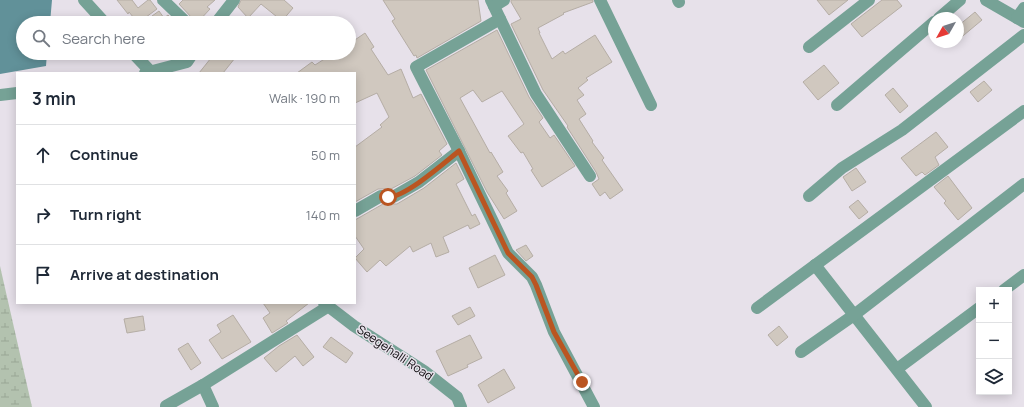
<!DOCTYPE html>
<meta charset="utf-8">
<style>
body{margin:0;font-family:Manrope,sans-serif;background:#f6f6f7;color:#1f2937}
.controls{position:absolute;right:12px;bottom:12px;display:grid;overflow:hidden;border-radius:0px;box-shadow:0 2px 10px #0003}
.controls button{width:36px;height:36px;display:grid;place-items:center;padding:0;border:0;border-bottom:1px solid #e0e1e3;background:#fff;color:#1f2937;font:20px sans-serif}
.compass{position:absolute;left:928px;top:12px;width:36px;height:36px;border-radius:50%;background:#fff;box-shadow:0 2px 10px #0003;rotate:231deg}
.stop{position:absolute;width:12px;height:12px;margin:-9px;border:3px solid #ba5521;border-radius:50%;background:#fff}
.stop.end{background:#ba5521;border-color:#fff;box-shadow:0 1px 4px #0008}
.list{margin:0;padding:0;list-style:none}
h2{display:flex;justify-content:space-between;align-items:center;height:52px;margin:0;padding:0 16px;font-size:17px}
h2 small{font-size:13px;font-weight:400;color:#747a83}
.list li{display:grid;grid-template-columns:26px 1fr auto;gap:12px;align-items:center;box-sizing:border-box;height:60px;padding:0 16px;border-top:1px solid #e0e1e3}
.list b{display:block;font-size:15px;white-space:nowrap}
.list em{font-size:13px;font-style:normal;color:#747a83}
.icon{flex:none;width:22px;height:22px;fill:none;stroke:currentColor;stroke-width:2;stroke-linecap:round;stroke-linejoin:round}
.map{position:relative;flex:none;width:1024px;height:407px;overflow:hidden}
.search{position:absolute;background:#fff;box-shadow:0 2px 10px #0003;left:16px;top:16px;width:340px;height:44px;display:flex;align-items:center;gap:10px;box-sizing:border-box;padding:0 14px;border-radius:22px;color:#747a83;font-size:15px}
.panel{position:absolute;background:#fff;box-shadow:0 2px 10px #0003;left:16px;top:72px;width:340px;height:232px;border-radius:0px}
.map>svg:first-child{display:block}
</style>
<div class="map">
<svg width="1024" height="407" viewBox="0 0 1024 407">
<defs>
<pattern id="wetland-marsh" width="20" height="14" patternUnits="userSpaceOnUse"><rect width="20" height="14" fill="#b3c2af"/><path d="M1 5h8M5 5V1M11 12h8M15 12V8" fill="none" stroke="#99a695"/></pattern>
</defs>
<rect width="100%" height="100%" fill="#e7e1ea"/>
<path fill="url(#wetland-marsh)" d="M0 266 32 407H0Z"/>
<path fill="#619199" d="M0 0H52L50 23H23V53H47L46 66 0 74Z"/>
<g fill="#d0c8bf" stroke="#b5ada5">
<path d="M117 0H132L138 8 148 0H150L157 9 138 23 129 12 128 14Z"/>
<path d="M183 0H215L207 7 210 9 197 23H194L192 18 179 4Z"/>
<path d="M241 0H284L293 8 282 21 261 4 248 18 238 7Z"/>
<path d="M383 0H478L481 21 417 58 416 55 414 56 392 21 395 19Z"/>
<path d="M511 0H593V2L563 13 564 14 538 28 540 33H539L552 59 563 51 565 54 595 35 612 62 586 78 588 80 578 88 584 95 577 100 586 114 579 119 593 141 592 142 604 158 602 160 623 190 610 199 605 192 600 196 592 184 599 179 596 172 567 127 568 126 543 90 511 24 521 19 511 2Z"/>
<path d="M817 0H848L829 15Z"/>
<path d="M882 0H897L902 6 862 37 851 24Z"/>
<path d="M159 11 164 18 168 15 176 23H157L152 16Z"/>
<path d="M975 12 982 20 958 40V26Z"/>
<path d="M497 30 529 97 543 118 539 122 550 138 554 135 575 166 542 187 531 170 533 169 523 152 521 153 508 136 524 124 502 91 482 102 473 90 460 98 490 153 491 152 503 172 497 176 508 191 506 193 517 211 504 219 487 192 426 70Z"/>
<path d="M365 33 374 47 371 49 388 75 401 69 413 98 421 94 447 144 439 151 442 155 415 176 391 189H378L355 202V147L382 127 380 125 389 117 377 93 355 103V73H297L312 62 315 65 334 53H349V44Z"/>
<path d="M215 53H239L223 73H199Z"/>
<path d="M824 65 839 83 818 100 803 82Z"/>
<path d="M984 81 992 90 978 102 970 92Z"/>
<path d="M893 88 908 106 900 113 885 95Z"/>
<path d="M936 132 948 147 935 157 939 165 925 175 922 172 916 176 901 158Z"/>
<path d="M456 163 464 179 456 184 472 216 475 214 480 224 470 229 468 225 443 237 449 252 436 257 431 243 413 252 410 246 386 266 380 260 367 272 355 258 364 249 355 236V220L383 204H397L424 188Z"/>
<path d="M856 168 866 182 852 191 843 177Z"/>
<path d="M948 176 972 208 958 220 944 203 946 201 934 187Z"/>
<path d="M858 200 868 212 859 219 849 207Z"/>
<path d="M526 245 533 256 526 261 516 250Z"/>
<path d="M495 255 505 275 478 288 469 268Z"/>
<path d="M263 303H309L286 321 288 323 272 333 263 318 270 313Z"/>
<path d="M470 307 475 316 458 325 452 316Z"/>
<path d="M233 315 251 342 222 359 209 340 221 332 217 325Z"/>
<path d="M143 316 145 330 127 333 124 319Z"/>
<path d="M779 326 788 337 777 346 768 335Z"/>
<path d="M297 335 314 357 303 366 295 356 276 372 264 358 279 346Z"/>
<path d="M470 335 482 358 467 365 468 367 448 376 436 351Z"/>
<path d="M331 337 353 353 346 363 323 347Z"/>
<path d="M188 343 201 363 191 370 178 349Z"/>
<path d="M504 369 515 388 488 403 478 385Z"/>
</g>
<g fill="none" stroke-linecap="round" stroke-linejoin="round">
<g stroke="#76a296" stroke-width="12">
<path d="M84 0 105 23"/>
<path d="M163 0 187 23"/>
<path d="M491 0 536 94 590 176"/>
<path d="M600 0 651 105"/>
<path d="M678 0 679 2"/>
<path d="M986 0 1024 22"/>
<path d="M494 6 504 0"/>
<path d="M939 18 960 0"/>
<path d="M1017 18 1024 8"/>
<path d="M500 19 416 67 459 151 508 253 532 277 536 285 554 332 594 407"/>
<path d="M216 23 234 0"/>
<path d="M809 47 869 0"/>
<path d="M133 53 151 72"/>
<path d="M145 73 187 62 193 53"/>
<path d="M0 95 17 93"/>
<path d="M837 105 934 22"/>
<path d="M809 196 842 168 902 130 1024 35"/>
<path d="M355 211 381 196 393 197 419 182 459 151"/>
<path d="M815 265 926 407"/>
<path d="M1004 290 1024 275"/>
<path d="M324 303 354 326 424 371 457 397 461 407"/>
<path d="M757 308 1024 111"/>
<path d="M801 352 854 315 1024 184"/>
<path d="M897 369 979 308"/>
<path d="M203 385 213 407"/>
<path d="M166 407V406L203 385 329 306"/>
</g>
</g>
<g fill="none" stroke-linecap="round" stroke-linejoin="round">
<path stroke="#ba5521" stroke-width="5" d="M388 197C406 197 444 163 459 151L508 253 532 277 536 285 554 332 582 382"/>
</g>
<g text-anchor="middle" stroke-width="3" stroke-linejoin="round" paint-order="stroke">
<g font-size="12" fill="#0e0c0f" stroke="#e7e1ea">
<text transform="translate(395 353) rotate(34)" y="4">Seegehalli Road</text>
</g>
</g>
</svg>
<div class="controls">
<button>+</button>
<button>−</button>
<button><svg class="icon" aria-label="layers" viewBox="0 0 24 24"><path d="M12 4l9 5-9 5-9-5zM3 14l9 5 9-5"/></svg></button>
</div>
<svg class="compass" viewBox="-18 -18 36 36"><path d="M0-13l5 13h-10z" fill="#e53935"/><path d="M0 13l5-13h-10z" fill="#747a83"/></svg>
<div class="stop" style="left:388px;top:197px"></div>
<div class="stop end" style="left:582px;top:382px"></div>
<div class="search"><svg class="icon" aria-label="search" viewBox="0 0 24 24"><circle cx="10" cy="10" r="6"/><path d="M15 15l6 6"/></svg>Search here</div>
<section class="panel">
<h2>3 min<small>Walk · 190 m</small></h2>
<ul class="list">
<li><svg class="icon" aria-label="ahead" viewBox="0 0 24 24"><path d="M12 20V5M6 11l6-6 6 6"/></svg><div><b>Continue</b></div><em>50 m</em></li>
<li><svg class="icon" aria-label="right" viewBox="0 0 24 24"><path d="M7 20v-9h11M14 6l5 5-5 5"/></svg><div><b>Turn right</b></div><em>140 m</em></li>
<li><svg class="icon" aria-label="arrive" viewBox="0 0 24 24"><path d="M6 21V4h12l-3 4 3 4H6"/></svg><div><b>Arrive at destination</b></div></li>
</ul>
</section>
</div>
